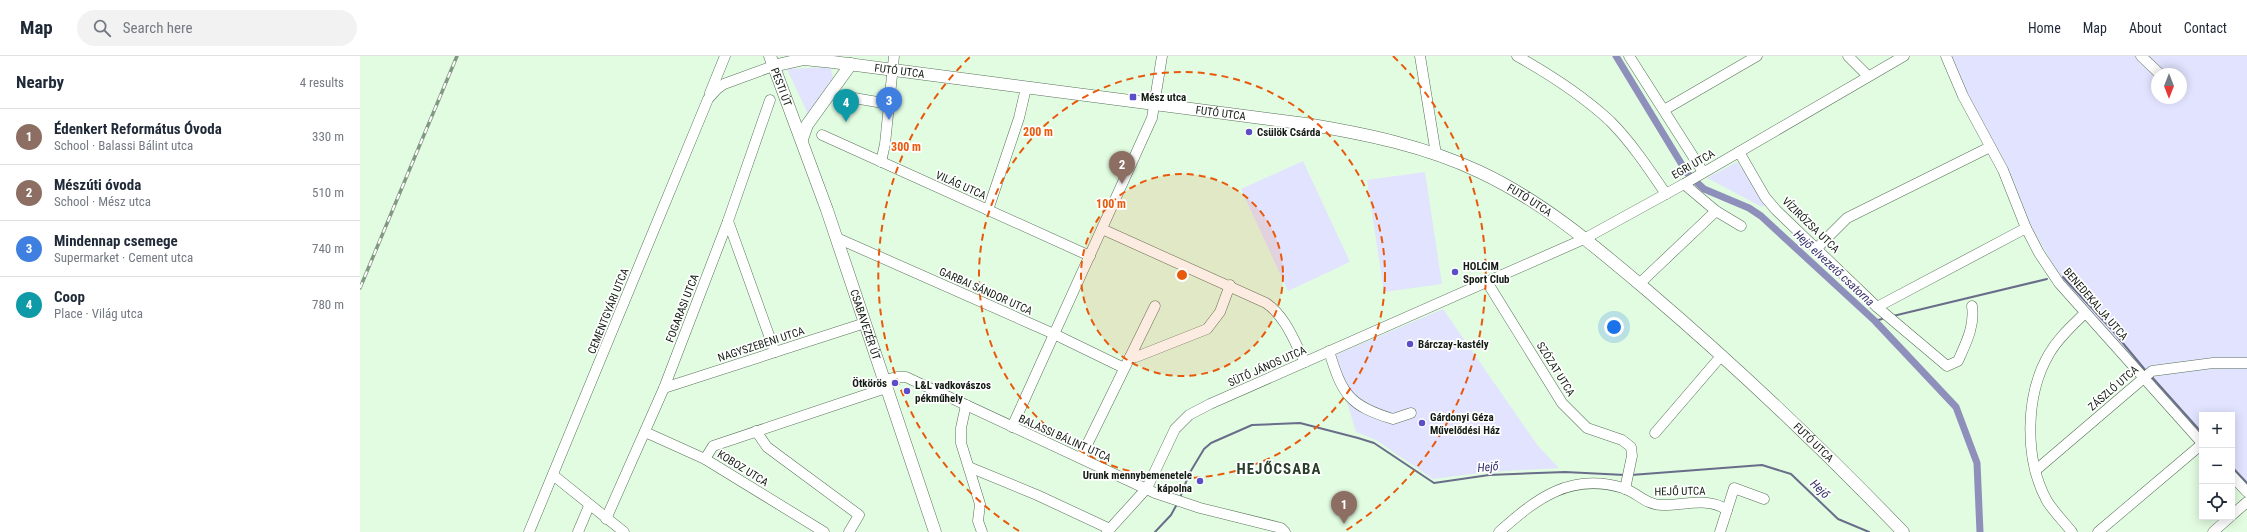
<!DOCTYPE html>
<meta charset="utf-8">
<style>
body{margin:0;font-family:"Roboto Condensed",sans-serif;background:#f2f2f3;color:#1f2937}
.controls{position:absolute;right:12px;bottom:12px;display:grid;overflow:hidden;border-radius:0px;box-shadow:0 2px 10px #0003}
.controls button{width:36px;height:36px;display:grid;place-items:center;padding:0;border:0;border-bottom:1px solid #e0e1e3;background:#fff;color:#1f2937;font:20px sans-serif}
.compass{position:absolute;left:1791px;top:12px;width:36px;height:36px;border-radius:50%;background:#fff;box-shadow:0 2px 10px #0003;rotate:180deg}
.you{position:absolute;left:1254px;top:271px;width:14px;height:14px;margin:-10px;border:3px solid #fff;border-radius:50%;background:#1a73e8;box-shadow:0 0 0 6px #1a73e833}
.badge{display:grid;place-items:center;width:26px;height:26px;border-radius:50%;background:#5b4ec6;color:#fff;font-size:13px;font-weight:700}
.pin{position:absolute;translate:-50% -33px;filter:drop-shadow(0 1px 2px #0008)}
.pin::after{content:'';position:absolute;top:21px;width:14px;height:12px;background:inherit;clip-path:polygon(0 0,100% 0,50% 100%)}
.list{margin:0;padding:0;list-style:none}
h2{display:flex;justify-content:space-between;align-items:center;height:52px;margin:0;padding:0 16px;font-size:17px}
h2 small{font-size:13px;font-weight:400;color:#747a83}
.list li{display:grid;grid-template-columns:26px 1fr auto;gap:12px;align-items:center;box-sizing:border-box;height:56px;padding:0 16px;border-top:1px solid #e0e1e3}
.list b{display:block;font-size:15px;white-space:nowrap}
.list p{margin:0;font-size:13px;white-space:nowrap;color:#747a83}
.list em{font-size:13px;font-style:normal;color:#747a83}
.icon{flex:none;width:22px;height:22px;fill:none;stroke:currentColor;stroke-width:2;stroke-linecap:round;stroke-linejoin:round}
.map{position:relative;flex:none;width:1887px;height:476px;overflow:hidden}
header{display:flex;align-items:center;gap:24px;box-sizing:border-box;height:56px;padding:0 20px;background:#fff;border-bottom:1px solid #e0e1e3}
header strong{font-size:19px}
nav{display:flex;gap:22px;margin-inline-start:auto;font-size:14px}
.search{width:280px;height:36px;background:#f2f2f3;display:flex;align-items:center;gap:10px;box-sizing:border-box;padding:0 14px;border-radius:22px;color:#747a83;font-size:15px}
main{display:flex}
aside{flex:1;background:#fff}
.map>svg:first-child{display:block}
</style>
<header>
<strong>Map</strong>
<div class="search"><svg class="icon" aria-label="search" viewBox="0 0 24 24"><circle cx="10" cy="10" r="6"/><path d="M15 15l6 6"/></svg>Search here</div>
<nav><a>Home</a><a>Map</a><a>About</a><a>Contact</a></nav>
</header>
<main>
<aside>
<h2>Nearby<small>4 results</small></h2>
<ul class="list">
<li><span class="badge" style="background:#8d6e63">1</span><div><b>Édenkert Református Óvoda</b><p>School · Balassi Bálint utca</p></div><em>330 m</em></li>
<li><span class="badge" style="background:#8d6e63">2</span><div><b>Mészúti óvoda</b><p>School · Mész utca</p></div><em>510 m</em></li>
<li><span class="badge" style="background:#3f7fe0">3</span><div><b>Mindennap csemege</b><p>Supermarket · Cement utca</p></div><em>740 m</em></li>
<li><span class="badge" style="background:#0f9aa8">4</span><div><b>Coop</b><p>Place · Világ utca</p></div><em>780 m</em></li>
</ul>
</aside>
<div class="map">
<svg width="1887" height="476" viewBox="0 0 1887 476">
<rect width="100%" height="100%" fill="#e1fce1"/>
<g fill="#e2e3fe" fill-rule="evenodd">
<path d="M1590 0H1887V434L1872 417V359H1842V383L1702 224 1664 158ZM1797 18H1821V42H1797Z"/>
<path d="M470 11 473 21 448 58 427 13Z"/>
<path d="M943 105 990 206 928 235 881 133Z"/>
<path d="M1377 106 1406 148 1402 151 1347 122Z"/>
<path d="M1065 116 1082 228 1024 236 1007 124Z"/>
<path d="M1083 253 1178 390 1199 412 1128 416 1073 423 1016 384 996 376 973 300Z"/>
</g>
<g fill="none" stroke-linecap="round" stroke-linejoin="round">
<g stroke="#696d89" stroke-width="2">
<path d="M1703 221 1752 274 1786 315"/>
<path d="M1533 260 1687 223"/>
<path d="M1515 265 1522 263"/>
<path d="M1791 320 1842 377"/>
<path d="M1872 411 1887 427"/>
<path d="M1271 419 1402 409 1431 418 1478 463 1509 476"/>
<path d="M820 442 829 418 844 393 851 387 892 369 940 367 998 382 1014 387 1074 427 1129 419 1205 416 1265 419"/>
<path d="M795 476 811 459 817 448"/>
</g>
<path stroke="#8e90bb" stroke-width="7" d="M1256 0 1327 117 1344 133 1389 152 1401 160 1515 265 1596 351 1617 407 1620 476"/>
<defs>
<g id="minor">
<path d="M1060 0 1076 98"/>
<path d="M1157 0C1189 18 1223 40 1250 65 1271 86 1289 113 1306 138"/>
<path d="M1269 0 1343 116"/>
<path d="M1488 0 1508 20"/>
<path d="M1586 0 1603 40 1643 114 1666 172 1679 197 1699 227 1842 387"/>
<path d="M1781 0 1800 18"/>
<path d="M350 37 365 0"/>
<path d="M494 42 529 48"/>
<path d="M1304 54 1397 0"/>
<path d="M462 79 730 200"/>
<path d="M1379 96 1405 141 1416 154 1517 251 1587 310 1598 305C1606 287 1615 270 1612 250"/>
<path d="M521 106 525 88 534 0"/>
<path d="M1324 128 1356 155 1381 170"/>
<path d="M628 154 659 62 666 32"/>
<path d="M368 165 415 296"/>
<path d="M742 173 906 247C926 261 934 285 945 306"/>
<path d="M477 182 694 278 764 312"/>
<path d="M1457 192 1487 162 1630 91"/>
<path d="M1127 226 1202 347 1227 372 1262 384 1271 391 1272 400 1265 433"/>
<path d="M1279 228 1356 155"/>
<path d="M1517 251 1666 172"/>
<path d="M969 295C982 338 989 350 1033 363L1051 357"/>
<path d="M770 301H776L847 273 860 256 870 229"/>
<path d="M524 324 537 321H546L795 437 840 452 921 472 925 476"/>
<path d="M304 332 505 267"/>
<path d="M606 349 601 372V387L620 448 618 465 622 476"/>
<path d="M652 371 792 62 802 0"/>
<path d="M396 375 407 391 499 459 489 476"/>
<path d="M285 376 345 403 464 476"/>
<path d="M1295 377 1362 299"/>
<path d="M721 401 795 250"/>
<path d="M345 403 353 390 526 332"/>
<path d="M609 411 677 439 750 473"/>
<path d="M1676 414 1792 315 1853 307H1887"/>
<path d="M193 419 264 476"/>
<path d="M1872 420 1887 436"/>
<path d="M1872 459 1887 446"/>
<path d="M246 463 304 332 368 165 410 44"/>
<path d="M169 476 348 43 357 33 364 28 413 10"/>
<path d="M218 476 229 450"/>
<path d="M747 476 787 432 815 373 829 359 850 348 1224 183 1324 128 1544 0"/>
<path d="M1139 476C1176 443 1210 416 1263 432 1278 437 1286 449 1302 449 1323 450 1348 440 1367 454"/>
<path d="M1360 476 1374 432 1404 443"/>
<path d="M1712 476C1704 466 1694 456 1687 445 1664 403 1665 339 1689 298 1698 282 1712 270 1725 257"/>
<path d="M1738 476 1842 388"/>
<path d="M1853 476 1870 461"/>
</g>
<g id="major">
<path id="s1" d="M410 0 467 154 575 476"/>
<path id="s2" d="M413 10 444 3 473 6 946 68C1006 78 1065 90 1120 116 1184 146 1237 192 1289 236 1378 312 1462 392 1543 476"/>
<path d="M442 83 447 69 491 8"/>
</g>
</defs>
<use href="#minor" stroke="#597059" stroke-width="11"/>
<use href="#major" stroke="#597059" stroke-width="13"/>
<use href="#minor" stroke="#fff" stroke-width="10"/>
<use href="#major" stroke="#fff" stroke-width="12"/>
<defs>
<path id="rail" d="M0 232 97 0"/>
</defs>
<use href="#rail" stroke="#849684" stroke-width="3.5"/>
<use href="#rail" stroke="#fff" stroke-width="2" stroke-dasharray="6" stroke-linecap="butt"/>
</g>
<circle cx="822" cy="219" r="101" fill="#e8590c" fill-opacity=".12"/>
<g fill="none" stroke="#e8590c" stroke-width="2" stroke-dasharray="7 5">
<circle cx="822" cy="219" r="101"/>
<circle cx="822" cy="219" r="203"/>
<path d="M659 475A304 304 0 0 1 611 0M1033 0A304 304 0 0 1 985 475"/>
</g>
<g fill="#5b4ec6" stroke="#fff" stroke-width="1.5">
<rect x="769" y="37" width="8" height="8" rx="2"/>
<circle cx="889" cy="76" r="4"/>
<circle cx="1095" cy="216" r="4"/>
<circle cx="1050" cy="288" r="4"/>
<circle cx="535" cy="327" r="4"/>
<circle cx="547" cy="335" r="4"/>
<circle cx="1062" cy="367" r="4"/>
<circle cx="840" cy="425" r="4"/>
</g>
<g text-anchor="middle" stroke-width="3.5" stroke-linejoin="round" paint-order="stroke">
<g font-size="11" fill="#131c13" stroke="#fff">
<text dy="4" stroke="none"><textPath href="#s2" startOffset="128">FUTÓ UTCA</textPath></text>
<text dy="4" stroke="none"><textPath href="#s1" startOffset="33">PESTI ÚT</textPath></text>
<text dy="4" stroke="none"><textPath href="#s2" startOffset="452">FUTÓ UTCA</textPath></text>
<text transform="translate(1333 108) rotate(-30)" y="4">EGRI UTCA</text>
<text transform="translate(601 129) rotate(24)" y="4">VILÁG UTCA</text>
<text dy="4" stroke="none"><textPath href="#s2" startOffset="776">FUTÓ UTCA</textPath></text>
<text transform="translate(1451 169) rotate(44)" y="4">VÍZIRÓZSA UTCA</text>
<text transform="translate(626 235) rotate(24)" y="4">GARBAI SÁNDOR UTCA</text>
<text transform="translate(1736 248) rotate(49)" y="4">BENEDEKALJA UTCA</text>
<text transform="translate(322 252) rotate(-69)" y="4">FOGARASI UTCA</text>
<text transform="translate(248 255) rotate(-68)" y="4">CEMENTGYÁRI UTCA</text>
<text dy="4" stroke="none"><textPath href="#s1" startOffset="285">CSABAVEZÉR ÚT</textPath></text>
<text transform="translate(401 288) rotate(-18)" y="4">NAGYSZEBENI UTCA</text>
<text transform="translate(907 310) rotate(-24)" y="4">SÜTŐ JÁNOS UTCA</text>
<text transform="translate(1196 313) rotate(58)" y="4">SZÓZAT UTCA</text>
<text transform="translate(1753 332) rotate(-41)" y="4">ZÁSZLÓ UTCA</text>
<text transform="translate(705 382) rotate(24)" y="4">BALASSI BÁLINT UTCA</text>
<text dy="4" stroke="none"><textPath href="#s2" startOffset="1150">FUTÓ UTCA</textPath></text>
<text transform="translate(383 412) rotate(32)" y="4">KOBOZ UTCA</text>
<text transform="translate(1320 435) rotate(-1)" y="4">HEJŐ UTCA</text>
</g>
<g font-size="11" font-weight="bold" fill="#131c13" stroke="#fff" text-anchor="start">
<text x="781" y="45">Mész utca</text>
<text x="897" y="80">Csülök Csárda</text>
<text x="1103" y="214">HOLCIM<tspan x="1103" dy="13">Sport Club</tspan></text>
<text x="1058" y="292">Bárczay-kastély</text>
<text x="527" y="331" text-anchor="end">Ötkörös</text>
<text x="555" y="333">L&amp;L vadkovászos<tspan x="555" dy="13">pékműhely</tspan></text>
<text x="1070" y="365">Gárdonyi Géza<tspan x="1070" dy="13">Művelődési Ház</tspan></text>
<text x="832" y="423" text-anchor="end">Urunk mennybemenetele<tspan x="832" dy="13">kápolna</tspan></text>
</g>
<g font-size="12" font-style="italic" fill="#343169" stroke="#fff">
<text transform="translate(1474 212) rotate(43)" y="4">Hejő elvezető csatorna</text>
<text transform="translate(1128 411) rotate(-5)" y="4">Hejő</text>
<text transform="translate(1460 433) rotate(44)" y="4">Hejő</text>
</g>
<g font-size="15" font-weight="bold" letter-spacing="1" fill="#293e29" stroke="#fff">
<text x="919" y="418">HEJŐCSABA</text>
</g>
</g>
<circle cx="822" cy="219" r="6" fill="#e8590c" stroke="#fff" stroke-width="2"/>
<g font-size="12" text-anchor="middle" font-weight="bold" fill="#e8590c" stroke="#fff" stroke-width="3.5" stroke-linejoin="round" paint-order="stroke">
<text x="678" y="80">200 m</text>
<text x="546" y="95">300 m</text>
<text x="751" y="152">100 m</text>
</g>
</svg>
<div class="controls">
<button>+</button>
<button>−</button>
<button><svg class="icon" aria-label="locate" viewBox="0 0 24 24"><circle cx="12" cy="12" r="6"/><path d="M12 2v4M12 18v4M2 12h4M18 12h4"/></svg></button>
</div>
<svg class="compass" viewBox="-18 -18 36 36"><path d="M0-13l5 13h-10z" fill="#e53935"/><path d="M0 13l5-13h-10z" fill="#747a83"/></svg>
<div class="you"></div>
<div class="pin badge" style="left:984px;top:468px;background:#8d6e63">1</div>
<div class="pin badge" style="left:762px;top:128px;background:#8d6e63">2</div>
<div class="pin badge" style="left:529px;top:64px;background:#3f7fe0">3</div>
<div class="pin badge" style="left:486px;top:66px;background:#0f9aa8">4</div>
</div>
</main>
